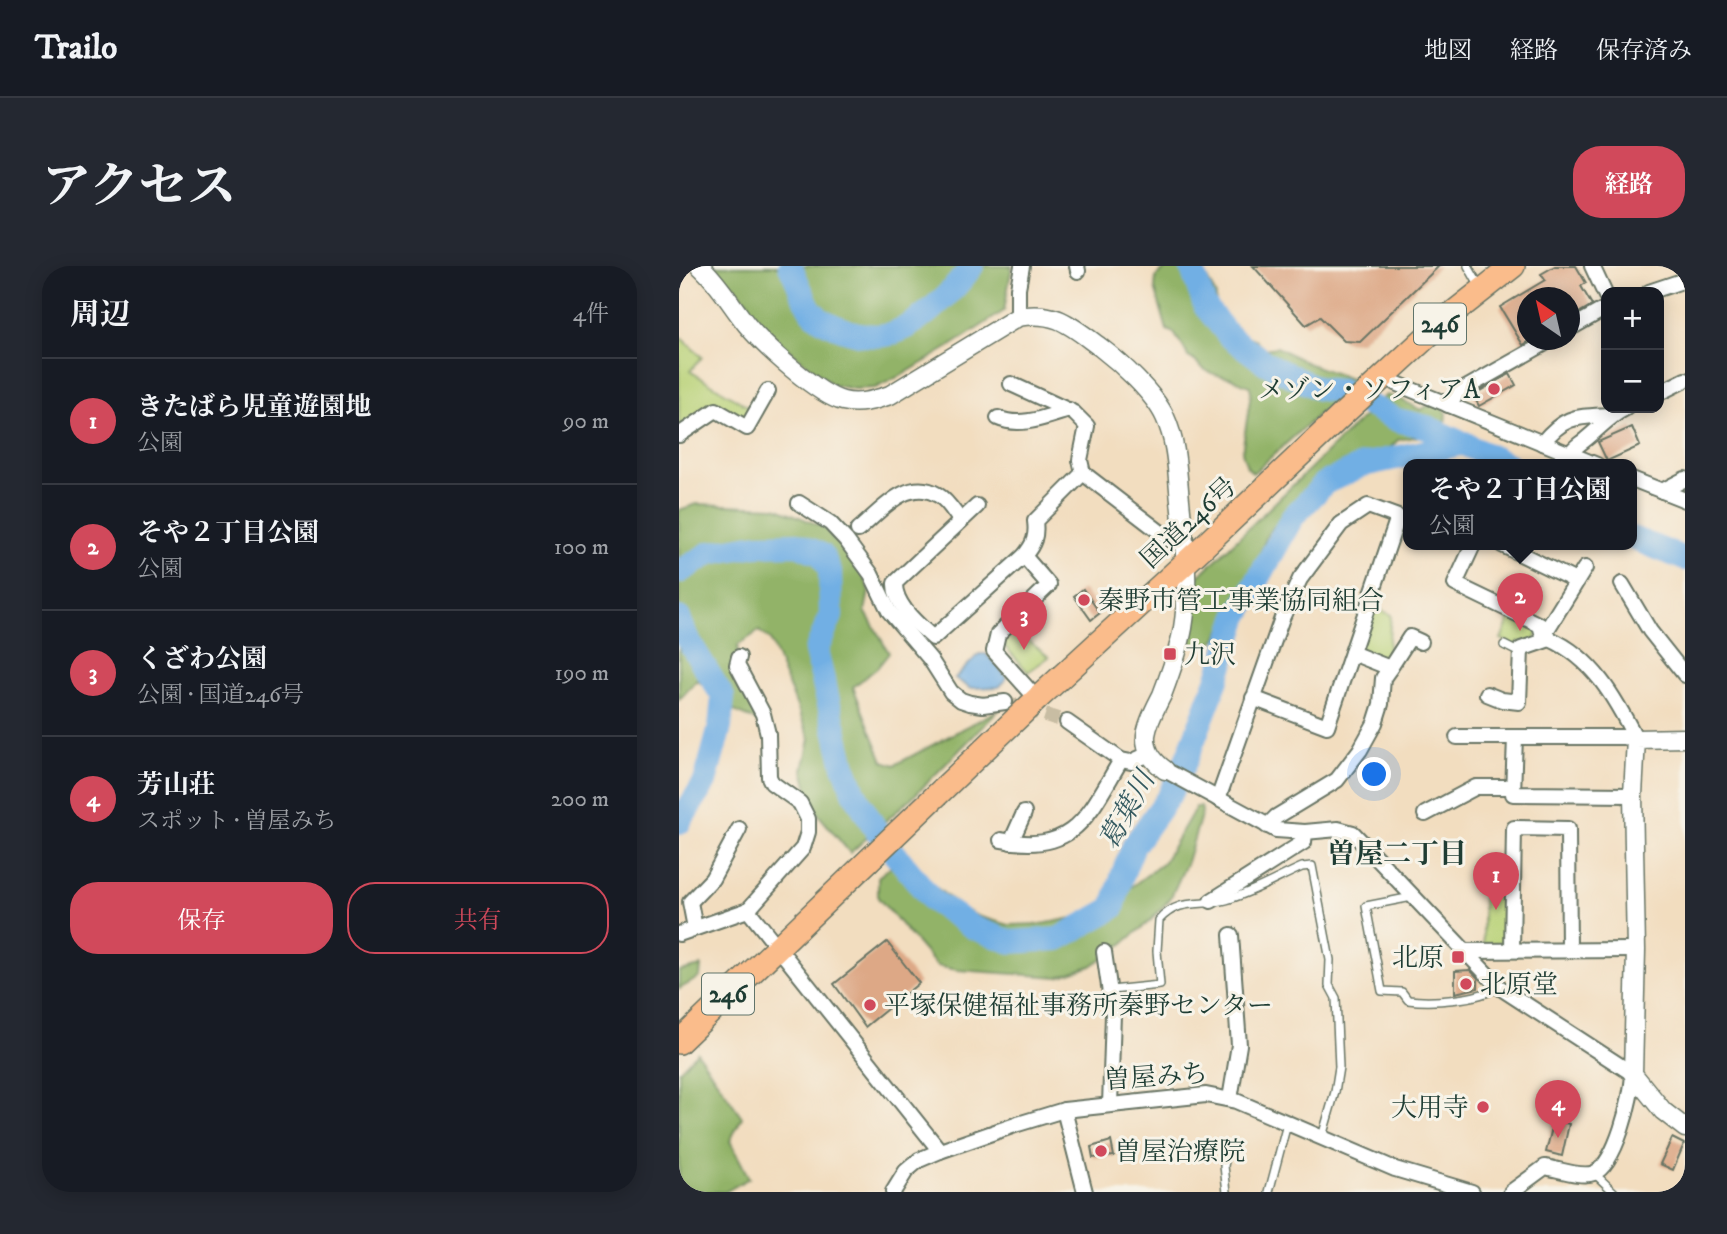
<!DOCTYPE html>
<html lang="ja">
<meta charset="utf-8">
<style>
body{margin:0;font-family:"IM FELL DW Pica","Noto Serif JP",serif;background:#242831;color:#f1f3f6}
.controls{position:absolute;right:21px;top:21px;display:grid;overflow:hidden;border-radius:14px;box-shadow:0 4px 18px #0003}
.controls button{width:63px;height:63px;display:grid;place-items:center;padding:0;border:0;border-bottom:2px solid #363941;background:#171b24;color:#f1f3f6;font:35px sans-serif}
.compass{position:absolute;left:838px;top:21px;width:63px;height:63px;border-radius:50%;background:#171b24;box-shadow:0 4px 18px #0003;rotate:326deg}
.you{position:absolute;left:696px;top:509px;width:24px;height:24px;margin:-18px;border:5px solid #fff;border-radius:50%;background:#1a73e8;box-shadow:0 0 0 10px #1a73e833}
.badge{display:grid;place-items:center;width:46px;height:46px;border-radius:50%;background:#d1495b;color:#fff;font-size:23px;font-weight:700}
.pin{position:absolute;translate:-50% -58px;filter:drop-shadow(0 2px 4px #0008)}
.pin::after{content:'';position:absolute;top:37px;width:24px;height:21px;background:inherit;clip-path:polygon(0 0,100% 0,50% 100%)}
.popup{position:absolute;left:724px;top:193px;width:234px;height:91px;box-sizing:border-box;display:grid;place-content:center;border-radius:14px;background:#171b24;filter:drop-shadow(0 2px 5px #0005);font-size:23px;white-space:nowrap;color:#9ea1a6}
.popup b{font-size:26px;color:#f1f3f6}
.popup::after{content:'';position:absolute;left:50%;top:100%;margin-left:-14px;border:14px solid transparent;border-top-color:#171b24}
.list{margin:0;padding:0;list-style:none}
h2{display:flex;justify-content:space-between;align-items:center;height:91px;margin:0;padding:0 28px;font-size:30px}
h2 small{font-size:23px;font-weight:400;color:#9ea1a6}
.list li{display:grid;grid-template-columns:46px 1fr auto;gap:21px;align-items:center;box-sizing:border-box;height:126px;padding:0 28px;border-top:2px solid #363941}
.list b{display:block;font-size:26px;white-space:nowrap}
.list p{margin:0;font-size:23px;white-space:nowrap;color:#9ea1a6}
.list em{font-size:23px;font-style:normal;color:#9ea1a6}
.actions{display:flex;gap:14px;padding:21px 28px}
.actions a{flex:1;padding:16px 0;border:2px solid #d1495b;border-radius:28px;text-align:center;font-size:24px;color:#d1495b}
.actions .main{background:#d1495b;color:#fff}
.map{position:relative;flex:none;width:1006px;height:926px;overflow:hidden;border-radius:28px}
header{display:flex;align-items:center;gap:42px;box-sizing:border-box;height:98px;padding:0 35px;background:#171b24;border-bottom:2px solid #363941}
header strong{font-size:33px}
nav{display:flex;gap:38px;margin-inline-start:auto;font-size:24px}
.intro{display:flex;align-items:center;justify-content:space-between;box-sizing:border-box;height:168px;padding:0 42px}
h1{margin:0;font-size:49px}
.button{padding:18px 32px;border-radius:28px;background:#d1495b;color:#fff;font-size:24px;font-weight:700}
main{display:flex;gap:42px;padding:0 42px}
aside{flex:1;background:#171b24;border-radius:28px;box-shadow:0 4px 18px #0003}
.map>svg:first-child{display:block}
</style>
<header>
<strong>Trailo</strong>
<nav><a>地図</a><a>経路</a><a>保存済み</a></nav>
</header>
<div class="intro"><h1>アクセス</h1><a class="button">経路</a></div>
<main>
<aside>
<h2>周辺<small>4件</small></h2>
<ul class="list">
<li><span class="badge">1</span><div><b>きたばら児童遊園地</b><p>公園</p></div><em>90 m</em></li>
<li><span class="badge">2</span><div><b>そや２丁目公園</b><p>公園</p></div><em>100 m</em></li>
<li><span class="badge">3</span><div><b>くざわ公園</b><p>公園 · 国道246号</p></div><em>190 m</em></li>
<li><span class="badge">4</span><div><b>芳山荘</b><p>スポット · 曽屋みち</p></div><em>200 m</em></li>
</ul>
<div class="actions"><a class="main">保存</a><a>共有</a></div>
</aside>
<div class="map">
<svg width="1006" height="926" viewBox="0 0 1006 926">
<rect width="100%" height="100%" fill="#f7f3e8"/>
<filter id="ink" filterUnits="userSpaceOnUse"><feTurbulence type="fractalNoise" baseFrequency=".0143" numOctaves="2"/><feDisplacementMap in="SourceGraphic" scale="14" xChannelSelector="R" yChannelSelector="G"/><feConvolveMatrix kernelMatrix="1 2 1 2 8 2 1 2 1" color-interpolation-filters="sRGB"/></filter>
<filter id="wash" filterUnits="userSpaceOnUse"><feTurbulence type="fractalNoise" baseFrequency=".00686" numOctaves="4" result="noise"/><feDisplacementMap in="SourceGraphic" scale="28" xChannelSelector="R" yChannelSelector="G"/><feGaussianBlur stdDeviation="1.57" result="paint"/><feColorMatrix in="noise" values="0 0 0 0 0 0 0 0 0 0 0 0 0 0 0 0 0 1.4 0 .05"/><feComposite in="paint" operator="in"/></filter>
<g filter="url(#wash)">
<rect width="100%" height="100%" fill="#f2ddbf"/>
<g fill="#b8d176" stroke="#6c8755" stroke-width="2">
<path d="M0 70 23 91 11 105 73 143 68 152 62 154 36 138 0 162Z"/>
<path d="M694 340 712 349 708 394 683 386 679 380Z"/>
<path d="M832 350 856 362 858 367 855 375 839 376 837 380 822 373Z"/>
<path d="M334 366 339 370 341 368 370 391 349 406 323 377Z"/>
<path d="M804 613H829V674L825 679H804Z"/>
</g>
<g fill="#92b367" stroke="#58784e" stroke-width="2">
<path d="M35 0H333L325 45 267 83 223 109 196 122 175 123 154 119 80 60 68 34Z"/>
<path d="M489 0H522L537 30 536 41 565 69 575 73 585 83 598 81 628 97 677 115 574 207 568 201 563 186 572 127 571 120C563 118 556 113 550 111 542 110 535 109 528 105 520 100 517 94 509 91 506 81 500 76 495 67L488 64 476 22 477 11Z"/>
<path d="M707 129 721 133 742 144 748 140 761 139 767 146 766 159 757 167 719 174 711 182 665 196 638 215 589 267 572 311 558 338 536 374 525 381 512 378 511 364 516 314Z"/>
<path d="M18 238 97 241 144 261 183 305 190 325 186 345 210 387 198 402 174 421 204 495 216 499 321 443 239 526 171 587 134 542 124 504 131 473 91 374 80 365 59 379 57 406 81 456 55 445 18 414 0 434V244Z"/>
<path d="M517 541H522L523 546 508 596 491 633 471 655 441 680 412 700 379 711 278 704 258 700 199 632V611L219 595 230 600 283 642 298 650 330 659 363 658 399 651 448 624 484 597Z"/>
<path d="M22 700 21 711 0 723V705Z"/>
<path d="M18 786 63 851 51 875 70 912 46 926H0V805Z"/>
</g>
<path fill="#71afe4" stroke="#48768c" stroke-width="2" d="M300 388H307L327 410 326 415 320 421 291 422 276 412Z"/>
<g fill="none" stroke-linecap="round" stroke-linejoin="round">
<g stroke="#71afe4" stroke-width="24">
<path d="M111 0C118 14 124 31 132 44 140 54 152 59 163 63 176 68 192 71 206 69 236 64 276 24 293 0"/>
<path d="M512 0 526 40 550 70 588 98 640 123 663 125 718 154 748 161 830 199"/>
<path d="M953 272 1006 293"/>
<path d="M0 306 31 287 78 279 119 278 143 289 151 305 152 350 137 385 165 500 176 528 197 564 254 635 295 662 332 676 379 673 434 642 444 607 455 579 490 530 508 492 538 414 558 352 613 252 646 217 684 199 786 177"/>
<path d="M0 352 8 372 44 431 41 461 26 516 0 557"/>
</g>
</g>
<g id="blocks">
<g fill="#dda886">
<path d="M574 0H760L681 76 665 75 641 51 627 59Z"/>
<path d="M876 0H897L907 17 902 20 913 39 891 52V32H849V76L844 79 821 41 866 14 862 8Z"/>
<path d="M831 108 837 119 800 140 794 129Z"/>
<path d="M953 161 961 180 928 195 919 176Z"/>
<path d="M404 323 421 347 412 354 395 330Z"/>
<path d="M208 676 240 717 186 761 155 718Z"/>
<path d="M791 704 799 712V722L776 727V705Z"/>
<path d="M875 854 890 858 883 890 867 886Z"/>
<path d="M993 872 1005 878 994 904 981 898Z"/>
<path d="M432 875 435 890 414 892 412 881Z"/>
</g>
</g>
</g>
<g filter="url(#ink)">
<use href="#blocks" fill-opacity="0" stroke="#697565" stroke-width="2"/>
<g fill="none" stroke-linecap="round" stroke-linejoin="round">
<path stroke="#c8bda3" stroke-width="14" stroke-dasharray="14 7" stroke-linecap="butt" d="M326 436 388 456"/>
<defs>
<g id="service">
<path d="M789 0 802 23"/>
<path d="M825 379 841 387"/>
<path d="M733 631 687 640 703 725 723 726 729 734C753 737 799 734 819 721"/>
<path d="M432 724 481 719 478 685 480 654C501 631 521 641 547 634 573 627 598 612 623 601L633 600 651 694 650 719 657 732 660 801 656 826 643 871"/>
<path d="M548 885 545 900 548 926"/>
<path d="M915 907 935 926"/>
<path d="M590 926 608 858"/>
</g>
<g id="minor">
<path d="M398 0 399 5"/>
<path d="M913 0 927 30"/>
<path d="M970 26 1006 14"/>
<path d="M339 51V22L343 0"/>
<path d="M890 63 927 42"/>
<path d="M716 117 918 199"/>
<path d="M332 118 395 147 408 160 401 194 404 207 490 273 505 272"/>
<path d="M980 127 1006 114"/>
<path d="M769 139 778 127 872 74"/>
<path d="M319 152C341 162 367 151 390 144"/>
<path d="M0 169 37 144 68 162 89 125"/>
<path d="M863 177C886 149 897 151 931 149"/>
<path d="M891 188C896 180 900 179 907 173 922 161 929 151 947 142"/>
<path d="M953 213 1006 234"/>
<path d="M983 225 1006 213"/>
<path d="M120 237 151 257 167 274 192 308 210 345 251 393 272 426 282 434 291 437 304 439 326 436"/>
<path d="M298 240 216 317C215 339 239 358 254 372L345 290C355 278 358 270 356 255L404 207"/>
<path d="M179 264C201 246 228 210 259 229 268 234 275 246 281 254"/>
<path d="M794 279 776 318 861 359 864 370 871 373"/>
<path d="M823 279 897 315"/>
<path d="M345 290 370 319 319 368 315 385 358 433"/>
<path d="M943 318 971 365 1006 409"/>
<path d="M864 370 906 302"/>
<path d="M711 402 731 371 742 376"/>
<path d="M808 428 823 434 840 436 842 383 871 373C914 392 936 432 957 473"/>
<path d="M388 456 442 494 452 496 470 488"/>
<path d="M778 471H945L957 473"/>
<path d="M836 471 834 528 954 529"/>
<path d="M486 504 597 564 626 566 659 563 674 567 820 721 954 808C953 831 937 898 915 907 902 912 879 903 866 901L832 926"/>
<path d="M539 533 603 352 621 313 662 258 689 240 719 251 648 460 574 432"/>
<path d="M746 548 797 521H834"/>
<path d="M588 560 597 551 658 514 681 484 696 457 702 438 704 412 711 402 673 387"/>
<path d="M322 574C396 589 409 549 442 494"/>
<path d="M332 576 345 547"/>
<path d="M532 635 625 576 626 566"/>
<path d="M69 644 261 885"/>
<path d="M16 662 11 636 33 613 60 563"/>
<path d="M0 668 69 644 124 582 129 566V553L121 537 93 517 90 511 89 468 84 448 58 399 60 391"/>
<path d="M833 684 835 562 889 563 890 684"/>
<path d="M786 685 957 684"/>
<path d="M425 686 434 748 431 839"/>
<path d="M551 833 560 779 552 669"/>
<path d="M385 844 406 926"/>
<path d="M214 926 227 905 240 894 261 885 339 858 385 844 527 829 557 835 716 903 793 926"/>
</g>
<g id="tertiary">
<path d="M21 0C39 16 52 39 68 59 84 79 139 129 164 135 180 139 196 134 211 129L339 51C377 44 392 60 421 81 442 97 475 127 486 151 498 177 498 206 501 234 505 276 511 320 504 362 500 384 491 408 483 429 477 441 469 455 467 469 466 485 474 495 486 504"/>
<path d="M1006 472 957 473 954 529 957 684 954 808 984 845 1006 862"/>
</g>
<path id="trunk" d="M0 776 358 433 525 280 663 149 769 51 834 0"/>
</defs>
<use href="#service" stroke="#697565" stroke-width="10"/>
<use href="#minor" stroke="#697565" stroke-width="18"/>
<use href="#tertiary" stroke="#697565" stroke-width="21"/>
<use href="#trunk" stroke="#697565" stroke-width="26"/>
<use href="#service" stroke="#fff" stroke-width="7"/>
<use href="#minor" stroke="#fff" stroke-width="14"/>
<use href="#tertiary" stroke="#fff" stroke-width="18"/>
<use href="#trunk" stroke="#fabc8b" stroke-width="23"/>
</g>
</g>
<g fill="#d1495b" stroke="#f7f3e8" stroke-width="2.5">
<circle cx="815" cy="123" r="7"/>
<circle cx="405" cy="334" r="7"/>
<rect x="484" y="381" width="14" height="14" rx="3.5"/>
<rect x="772" y="684" width="14" height="14" rx="3.5"/>
<circle cx="787" cy="718" r="7"/>
<circle cx="191" cy="739" r="7"/>
<circle cx="804" cy="841" r="7"/>
<circle cx="422" cy="885" r="7"/>
</g>
<g text-anchor="middle" stroke-width="6" stroke-linejoin="round" paint-order="stroke">
<g fill="#f7f3e8" stroke="#60746a" stroke-width="2">
<rect x="735" y="37.5" width="52" height="41" rx="5"/>
<rect x="23" y="707.5" width="52" height="41" rx="5"/>
</g>
<g font-size="24" font-weight="bold" fill="#1f3d34">
<text x="761" y="66">246</text>
<text x="49" y="736">246</text>
</g>
<g font-size="26" fill="#1f3d34" stroke="#f7f3e8" text-anchor="start">
<text x="801" y="132" text-anchor="end">メゾン・ソフィアA</text>
<text x="419" y="343">秦野市管工事業協同組合</text>
<text x="505" y="397">九沢</text>
<text x="765" y="700" text-anchor="end">北原</text>
<text x="801" y="727">北原堂</text>
<text x="205" y="748">平塚保健福祉事務所秦野センター</text>
<text x="790" y="850" text-anchor="end">大用寺</text>
<text x="436" y="894">曽屋治療院</text>
</g>
<g font-size="26" fill="#1f3d34" stroke="#f7f3e8">
<text transform="translate(509 256) rotate(-43)" y="9">国道246号</text>
<text transform="translate(477 810) rotate(-4)" y="9">曽屋みち</text>
</g>
<g font-size="28" font-style="italic" fill="#345a60" stroke="#f7f3e8">
<text transform="translate(447 544) rotate(-61)" y="10">葛葉川</text>
</g>
<g font-size="28" font-weight="bold" fill="#1f3d34" stroke="#f7f3e8">
<text x="718" y="597">曽屋二丁目</text>
</g>
</g>
</svg>
<div class="controls">
<button>+</button>
<button>−</button>
</div>
<svg class="compass" viewBox="-18 -18 36 36"><path d="M0-13l5 13h-10z" fill="#e53935"/><path d="M0 13l5-13h-10z" fill="#9ea1a6"/></svg>
<div class="you"></div>
<div class="pin badge" style="left:817px;top:644px">1</div>
<div class="pin badge" style="left:841px;top:365px">2</div>
<div class="popup"><b>そや２丁目公園</b>公園</div>
<div class="pin badge" style="left:345px;top:384px">3</div>
<div class="pin badge" style="left:879px;top:872px">4</div>
</div>
</main>
